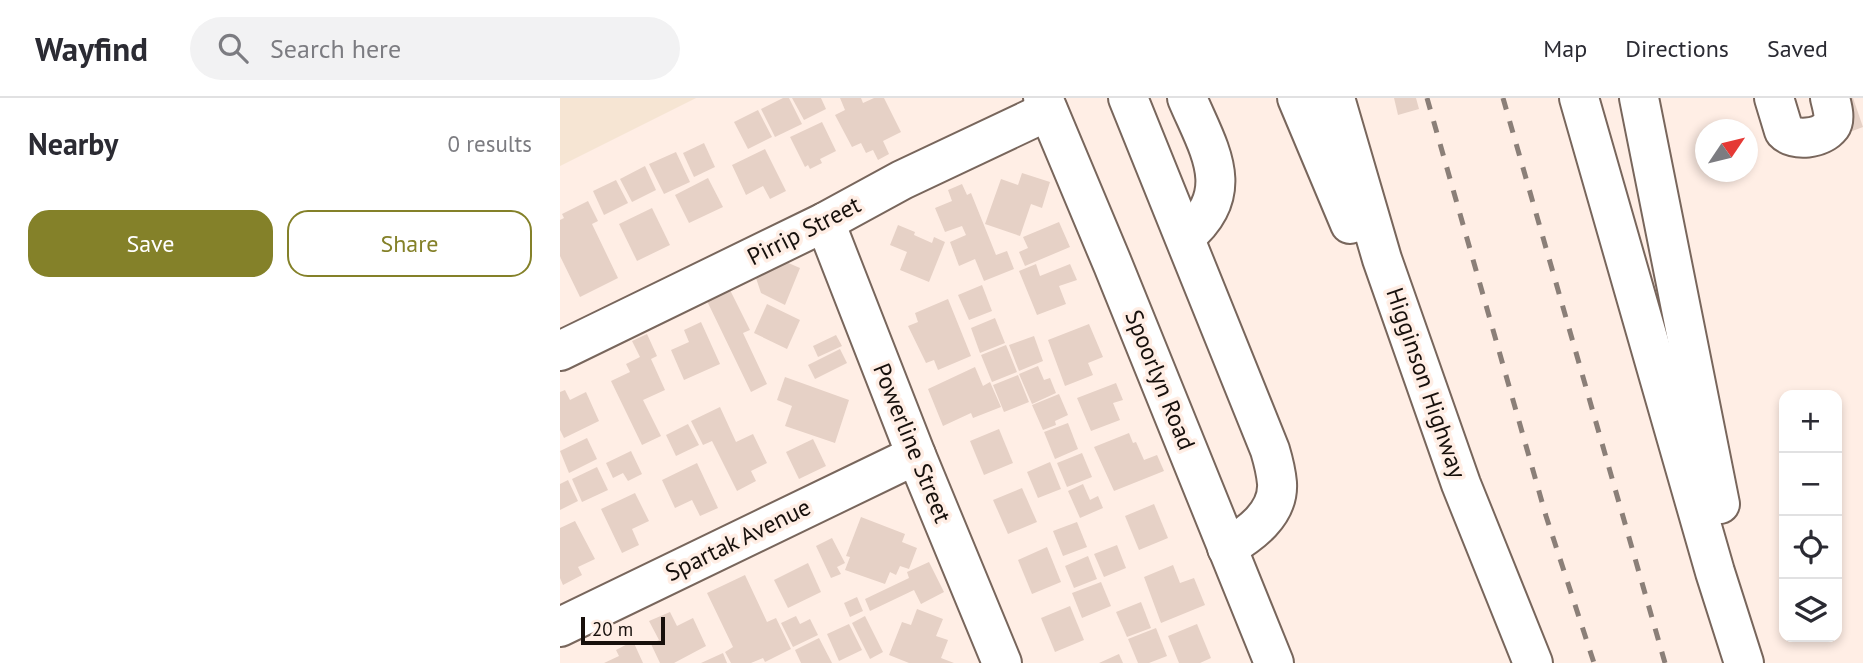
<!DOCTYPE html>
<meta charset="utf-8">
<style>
body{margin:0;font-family:"PT Sans",sans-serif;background:#f2f2f3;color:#2b2b33}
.controls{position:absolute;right:21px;bottom:21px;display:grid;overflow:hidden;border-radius:14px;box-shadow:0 4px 10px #0003}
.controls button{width:63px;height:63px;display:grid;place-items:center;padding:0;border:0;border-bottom:2px solid #e1e1e2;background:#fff;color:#2b2b33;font:35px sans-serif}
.compass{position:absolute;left:1135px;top:21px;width:63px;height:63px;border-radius:50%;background:#fff;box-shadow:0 4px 10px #0003;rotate:55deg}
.scale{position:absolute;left:21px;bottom:18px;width:84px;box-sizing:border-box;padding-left:7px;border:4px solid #17100c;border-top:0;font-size:19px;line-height:24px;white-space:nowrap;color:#17100c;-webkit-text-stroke:5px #ffeee5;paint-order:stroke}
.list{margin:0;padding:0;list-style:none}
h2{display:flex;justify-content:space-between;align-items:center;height:91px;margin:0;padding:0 28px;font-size:30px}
h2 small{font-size:23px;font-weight:400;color:#7c7c81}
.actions{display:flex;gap:14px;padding:21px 28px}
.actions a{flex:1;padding:16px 0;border:2px solid #848129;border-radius:21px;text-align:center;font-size:24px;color:#848129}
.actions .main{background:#848129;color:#fff}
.icon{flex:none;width:38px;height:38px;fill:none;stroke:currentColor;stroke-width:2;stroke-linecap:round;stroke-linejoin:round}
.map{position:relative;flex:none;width:1303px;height:565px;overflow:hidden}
header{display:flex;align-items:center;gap:42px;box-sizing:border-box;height:98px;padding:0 35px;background:#fff;border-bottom:2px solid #e1e1e2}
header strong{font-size:33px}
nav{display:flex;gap:38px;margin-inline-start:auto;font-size:24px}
.search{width:490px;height:63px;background:#f2f2f3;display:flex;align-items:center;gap:18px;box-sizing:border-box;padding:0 24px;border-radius:38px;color:#7c7c81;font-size:26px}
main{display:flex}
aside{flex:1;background:#fff}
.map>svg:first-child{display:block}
</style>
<header>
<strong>Wayfind</strong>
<div class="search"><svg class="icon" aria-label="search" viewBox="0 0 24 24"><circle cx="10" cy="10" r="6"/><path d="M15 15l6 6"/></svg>Search here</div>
<nav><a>Map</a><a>Directions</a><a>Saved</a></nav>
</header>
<main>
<aside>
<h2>Nearby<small>0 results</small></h2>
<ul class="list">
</ul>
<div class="actions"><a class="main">Save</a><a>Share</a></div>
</aside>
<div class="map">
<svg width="1303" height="565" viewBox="0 0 1303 565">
<rect width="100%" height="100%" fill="#ffeee5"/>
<path fill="#f6e5d3" d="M0 0H136L0 68Z"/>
<g fill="#e6d1c6">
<path d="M223 0H229L242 26 215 39 201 11Z"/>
<path d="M232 0H261L266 11 244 22Z"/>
<path d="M280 0H301L303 5 314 0H324L341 34 323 43 329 56 318 62 313 52 306 55 301 45 292 49 275 17 285 12Z"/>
<path d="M834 0H856L859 11 838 17Z"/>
<path d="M1273 0H1293L1303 29 1287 35Z"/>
<path d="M198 12 212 39 188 51 174 24Z"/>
<path d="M262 24 276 53 260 61 262 65 250 71 248 67 245 69 230 39Z"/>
<path d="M144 45 155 69 134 79 123 55Z"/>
<path d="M205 51 226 93 210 101 203 88 186 97 172 67Z"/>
<path d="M116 54 130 84 104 96 89 66Z"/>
<path d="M85 68 96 92 72 104 60 81Z"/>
<path d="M462 75 490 84 482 110 471 106 460 138 425 126 441 81 458 87Z"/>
<path d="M148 80 163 109 129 125 115 97Z"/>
<path d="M56 82 68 105 44 117 33 93Z"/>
<path d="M402 86 407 97 411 95 436 157 447 153 454 171 424 183 415 161 399 168 390 144 406 137 402 128 385 134 375 110 392 103 388 92Z"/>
<path d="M28 103 38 123 32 126 58 180 20 199 0 158V122L4 120 2 116Z"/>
<path d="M92 110 110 147 77 163 59 126Z"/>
<path d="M499 124 510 149 465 168 459 154 468 150 463 139Z"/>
<path d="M338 127 355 134 354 137 372 145 374 139 385 144 369 184 340 172 347 154 330 147Z"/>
<path d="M226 164 240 170 225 207 201 195 196 180Z"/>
<path d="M476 166 480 178 510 166 517 182 499 188 506 206 477 217 459 173Z"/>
<path d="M422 187 432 213 409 222 398 197Z"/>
<path d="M170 192 190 232 183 235 207 286 191 294 147 203Z"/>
<path d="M388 201 411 258 378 272 374 262 366 265 348 228 358 224 355 215Z"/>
<path d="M207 206 240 222 227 251 194 235Z"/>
<path d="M435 220 445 245 420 255 411 230Z"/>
<path d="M141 224 160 266 124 282 111 252 129 244 124 232Z"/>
<path d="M529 226 543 259 528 265 533 277 505 288 488 242Z"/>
<path d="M87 236 97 258 91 261 105 292 83 302 101 338 82 347 51 283 70 274 66 266 80 259 72 243Z"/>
<path d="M276 237 282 248 258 259 253 248Z"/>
<path d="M474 238 483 263 459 273 449 247Z"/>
<path d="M446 247 457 274 432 284 421 257Z"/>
<path d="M280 251 287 265 255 281 248 267Z"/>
<path d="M478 268 484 282 490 280 496 295 472 306 459 276Z"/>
<path d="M415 269 423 288 430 284 441 309 413 320 411 315 383 328 368 291Z"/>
<path d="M458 277 469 304 444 314 433 287Z"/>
<path d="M225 279 289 302 275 345 225 328 232 308 217 302Z"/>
<path d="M556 285 563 302 553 305 560 322 531 333 517 300Z"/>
<path d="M5 292 10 302 26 294 39 323 4 340 0 332V294Z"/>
<path d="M499 296 508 317 495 323 496 327 483 332 472 307Z"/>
<path d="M160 309 176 344 193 336 207 365 191 373 196 383 177 393 152 343 143 347 131 323Z"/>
<path d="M508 325 518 351 495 361 484 334Z"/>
<path d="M128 326 139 347 116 358 106 337Z"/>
<path d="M439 331 453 365 424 377 410 343Z"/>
<path d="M569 335 573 345 576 344 584 362 597 357 604 373 554 393 534 349Z"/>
<path d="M27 340 37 361 9 375 0 353Z"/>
<path d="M253 341 266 368 239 381 226 354Z"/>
<path d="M71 353 82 376 68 383 63 375 53 380 46 365Z"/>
<path d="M522 355 532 379 507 389 497 365Z"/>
<path d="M490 364 501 391 478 400 467 374Z"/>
<path d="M137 365 158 410 140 418 132 402 115 410 102 382Z"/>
<path d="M37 369 48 392 22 404 12 381Z"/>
<path d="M8 382 18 403 0 412V386Z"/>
<path d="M523 386 530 402 538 398 543 410 520 420 508 393Z"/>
<path d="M462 390 477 424 448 436 433 402Z"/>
<path d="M75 395 89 423 72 431 79 447 62 455 41 411Z"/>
<path d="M594 406 608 440 579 452 565 418Z"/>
<path d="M301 419 345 436 342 444 357 450 349 471 340 468 336 477 330 474 325 486 285 472 290 459 286 458Z"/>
<path d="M15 423 35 461 18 469 22 477 3 487 0 480V430Z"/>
<path d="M517 424 527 449 503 458 493 433Z"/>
<path d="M272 440 285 465 277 469 281 476 271 480 256 448Z"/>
<path d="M557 447 566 470 544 479 534 456Z"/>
<path d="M487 449 501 484 472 496 458 462Z"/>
<path d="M528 458 537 481 514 490 505 468Z"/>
<path d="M369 464 384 494 361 506 354 492 310 513 305 501 349 480 347 474Z"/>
<path d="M248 465 261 494 228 510 214 482Z"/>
<path d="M613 467 620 485 634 480 645 507 601 525 584 479Z"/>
<path d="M185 477 207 524 216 520 231 551 205 564 203 560 191 565H171L165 554 173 549 147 495Z"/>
<path d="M541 484 551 508 522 520 512 495Z"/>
<path d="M297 499 303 513 290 519 284 505Z"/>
<path d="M581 504 591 530 567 539 556 514Z"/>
<path d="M510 508 524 542 495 554 481 520Z"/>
<path d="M357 511 383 521 376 538 388 542 381 560 394 565H349L329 557 342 524 351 527Z"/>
<path d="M110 514 117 528 133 520 146 548 114 565H100L91 546 99 542 89 523Z"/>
<path d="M236 518 240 526 250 521 258 537 233 549 221 525Z"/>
<path d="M305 518 323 554 310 561 292 525Z"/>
<path d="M289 526 302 552 279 563 267 536Z"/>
<path d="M637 526 651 560 640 565H619L608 538Z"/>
<path d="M596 530 607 558 589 565H578L568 541Z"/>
<path d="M259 540 272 565H241L235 552Z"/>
<path d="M73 543 83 565H44L59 558 56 552Z"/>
<path d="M163 555 167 565H141Z"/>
<path d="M559 556 563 565H539Z"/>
</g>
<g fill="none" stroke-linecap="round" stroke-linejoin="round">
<defs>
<g id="minor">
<path d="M483 0 553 167 714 565"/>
<path d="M568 0 710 352C713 362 716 374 717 385 719 416 690 436 667 450"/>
<path d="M1214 0 1224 33C1234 44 1261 41 1271 28 1276 21 1272 8 1270 0"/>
<path d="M265 124 356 357 442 565"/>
<path d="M625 139C679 94 649 52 627 0"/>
<path d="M0 253 265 124 342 82 488 13"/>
<path d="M0 529 356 357"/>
</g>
<g id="highway">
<path d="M737 0 790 126"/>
<path d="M775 0 822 161 901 386 973 565"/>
<path d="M1019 0 1155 474 1184 565"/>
<path d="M1079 0 1160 406"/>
</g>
</defs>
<use href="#minor" stroke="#78665c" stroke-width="42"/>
<use href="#highway" stroke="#78665c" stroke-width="42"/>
<use href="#minor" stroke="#fff" stroke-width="38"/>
<use href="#highway" stroke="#fff" stroke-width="38"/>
<g stroke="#8b7f78" stroke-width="5" stroke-dasharray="12 12" stroke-linecap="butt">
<path d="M867 0 986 418 1034 565"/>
<path d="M943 0 1105 565"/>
</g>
</g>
<g text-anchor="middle" stroke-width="7" stroke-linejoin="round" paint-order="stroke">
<g font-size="24" fill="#17100c" stroke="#ffeee5">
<text transform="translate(244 133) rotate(-27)" y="8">Pirrip Street</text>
<text transform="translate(600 282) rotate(68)" y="8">Spoorlyn Road</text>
<text transform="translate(866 285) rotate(71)" y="8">Higginson Highway</text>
<text transform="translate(352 345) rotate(68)" y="8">Powerline Street</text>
<text transform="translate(178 442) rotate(-26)" y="8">Spartak Avenue</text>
</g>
</g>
</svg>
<div class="controls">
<button>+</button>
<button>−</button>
<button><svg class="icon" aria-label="locate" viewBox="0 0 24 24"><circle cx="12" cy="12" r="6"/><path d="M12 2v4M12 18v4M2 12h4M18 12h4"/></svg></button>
<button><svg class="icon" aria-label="layers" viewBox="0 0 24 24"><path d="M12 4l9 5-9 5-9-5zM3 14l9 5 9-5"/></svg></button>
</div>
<svg class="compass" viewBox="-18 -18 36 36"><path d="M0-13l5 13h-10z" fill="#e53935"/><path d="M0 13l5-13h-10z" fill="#7c7c81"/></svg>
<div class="scale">20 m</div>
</div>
</main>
